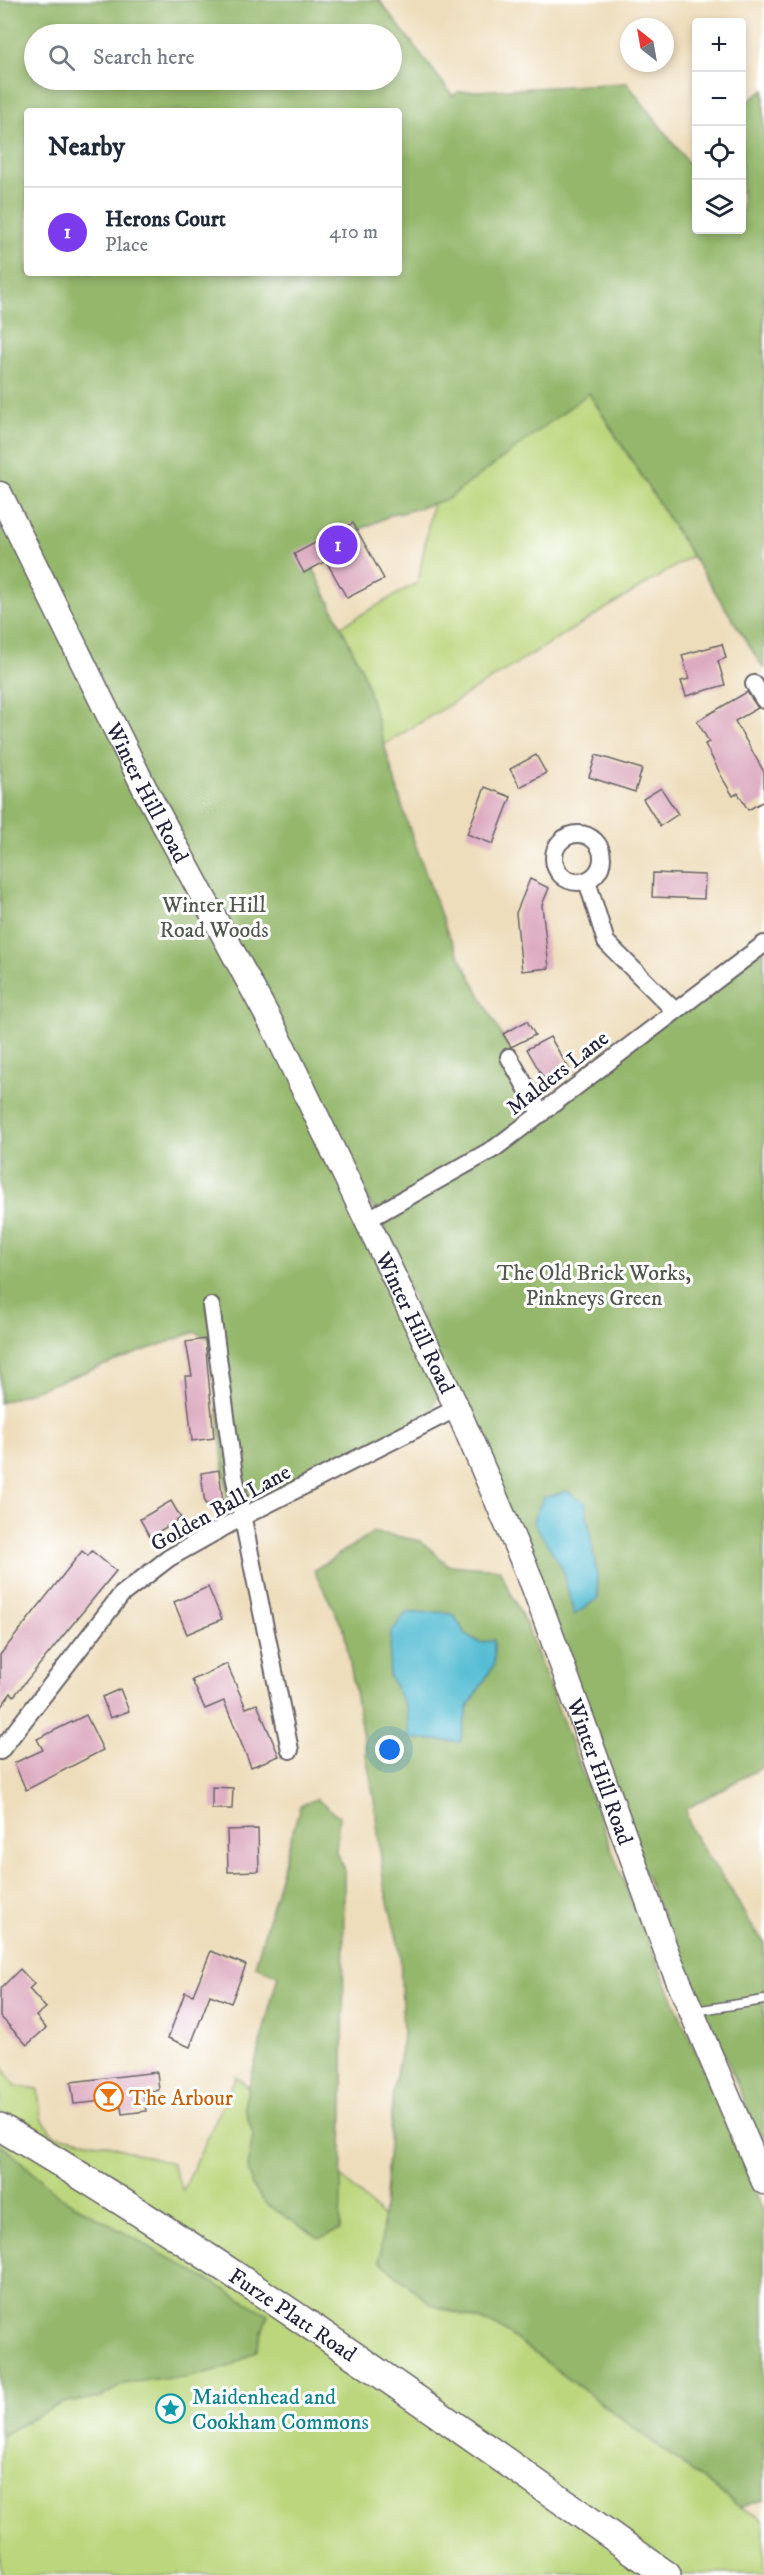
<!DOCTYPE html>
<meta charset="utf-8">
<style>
body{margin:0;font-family:"IM FELL DW Pica",serif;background:#f6f6f7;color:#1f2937}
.controls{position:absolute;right:18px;top:18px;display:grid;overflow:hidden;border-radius:6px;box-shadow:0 3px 9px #0003}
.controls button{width:54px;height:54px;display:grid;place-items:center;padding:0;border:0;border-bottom:2px solid #e0e1e3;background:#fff;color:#1f2937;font:30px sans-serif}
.compass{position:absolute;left:620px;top:18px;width:54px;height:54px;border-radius:50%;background:#fff;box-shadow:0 3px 9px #0003;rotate:329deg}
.you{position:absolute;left:390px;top:1750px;width:21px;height:21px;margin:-15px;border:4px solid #fff;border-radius:50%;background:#1a73e8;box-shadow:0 0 0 9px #1a73e833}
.badge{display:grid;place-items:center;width:39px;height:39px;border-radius:50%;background:#7c3aed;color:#fff;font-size:20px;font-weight:700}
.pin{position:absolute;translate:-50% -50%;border:3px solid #fff;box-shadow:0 2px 6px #0006}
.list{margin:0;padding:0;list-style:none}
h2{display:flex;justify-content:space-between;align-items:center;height:78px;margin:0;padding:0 24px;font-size:26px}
h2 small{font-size:20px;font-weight:400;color:#747a83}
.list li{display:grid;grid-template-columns:39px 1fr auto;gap:18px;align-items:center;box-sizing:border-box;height:90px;padding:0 24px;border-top:2px solid #e0e1e3}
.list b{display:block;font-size:22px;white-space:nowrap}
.list p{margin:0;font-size:20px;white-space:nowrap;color:#747a83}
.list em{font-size:20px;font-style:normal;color:#747a83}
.icon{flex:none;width:33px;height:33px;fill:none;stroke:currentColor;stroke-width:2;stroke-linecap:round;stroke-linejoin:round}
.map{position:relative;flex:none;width:764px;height:2575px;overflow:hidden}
.search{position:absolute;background:#fff;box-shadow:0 3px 9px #0003;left:24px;top:24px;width:378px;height:66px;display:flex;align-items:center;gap:15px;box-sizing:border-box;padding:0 21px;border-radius:33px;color:#747a83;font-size:22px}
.panel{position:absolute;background:#fff;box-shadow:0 3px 9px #0003;left:24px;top:108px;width:378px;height:168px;border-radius:6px}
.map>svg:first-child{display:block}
</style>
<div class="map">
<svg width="764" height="2575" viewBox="0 0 764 2575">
<rect width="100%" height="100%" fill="#fff"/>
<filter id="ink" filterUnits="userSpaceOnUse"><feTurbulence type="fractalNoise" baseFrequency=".0167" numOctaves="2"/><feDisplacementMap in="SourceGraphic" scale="12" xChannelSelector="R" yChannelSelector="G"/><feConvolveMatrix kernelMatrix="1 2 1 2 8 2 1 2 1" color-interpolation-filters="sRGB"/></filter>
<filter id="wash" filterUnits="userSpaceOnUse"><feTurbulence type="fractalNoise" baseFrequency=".008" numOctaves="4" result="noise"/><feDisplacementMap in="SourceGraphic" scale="24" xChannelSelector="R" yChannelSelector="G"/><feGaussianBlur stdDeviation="1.35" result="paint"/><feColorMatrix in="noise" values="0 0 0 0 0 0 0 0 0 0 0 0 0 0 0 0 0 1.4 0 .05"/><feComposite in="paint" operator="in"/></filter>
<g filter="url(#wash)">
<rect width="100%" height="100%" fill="#edb"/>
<g fill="#bbd67c" stroke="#6e7c5c" stroke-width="1.5">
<path d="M588 392 692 556 369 754 326 635 418 582 434 495Z"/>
<path d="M0 2063 16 2086 38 2089 41 2118 54 2135 105 2144 172 2164 183 2191 236 2076 498 2326 740 2507 764 2520V2575H0Z"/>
</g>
<g fill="#94b76c" stroke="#5b6c54" stroke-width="1.5" fill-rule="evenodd">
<path d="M0 0H379L453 96 458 92 627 83 692 168 696 163V230H742V106L764 90V669L589 393 448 499 399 514 397 512 307 555 363 672 406 819 447 932 541 1110 381 1221 363 1190 438 1386 436 1400 430 1413 258 1501 228 1510 211 1339 195 1332 0 1403ZM34 34H392V80H34ZM27 111H399V273H27Z"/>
<path d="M764 949V1766L686 1809C690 1842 716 1863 731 1890 742 1908 749 1926 764 1941V2150L730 2067 671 1938 383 1224 544 1113Z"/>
<path d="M374 1532 421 1541 448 1565 499 1569 526 1624 631 1901 764 2212V2500L740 2507 498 2326 432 2305 380 2261 393 2091 403 2038 400 1951 384 1885 374 1799 344 1630 314 1570Z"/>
<path d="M316 1799 339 1816 336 1852 344 1867 343 2111 340 2230 319 2238 266 2204 252 2186 248 2167 253 2134 244 2106 278 1975 255 1966 300 1806Z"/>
<path d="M0 2146 8 2150 59 2196 268 2314 256 2351 231 2366 187 2378 154 2379 124 2384 101 2397 62 2403 0 2436Z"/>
</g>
<g fill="#55bdd3" stroke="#3c7087" stroke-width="1.5">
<path d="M567 1491 585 1503 597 1575 598 1598 574 1615 562 1568 533 1521 543 1498Z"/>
<path d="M442 1612 454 1615 465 1634 480 1643 494 1640V1665L468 1707 460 1742 409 1738 407 1710 389 1675 391 1632 406 1613Z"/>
</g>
<g id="blocks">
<g fill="#ddabc0">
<path d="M353 523 384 579 347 598 326 561 304 573 294 554Z"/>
<path d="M722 644 726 658 718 661 725 685 686 696 681 681 689 679 682 655Z"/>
<path d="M747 692 758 708 735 721 764 772V801L748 810 738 793 733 796 724 781 705 744 709 742 697 721Z"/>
<path d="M536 755 546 773 520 787 510 769Z"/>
<path d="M596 755 642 769 635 792 589 777Z"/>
<path d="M485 787 511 797 493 844 467 834Z"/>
<path d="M661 788 678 814 660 826 643 799Z"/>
<path d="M653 873 705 875 704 899 652 897Z"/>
<path d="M530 879 549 888 542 905 549 968 522 971 516 913Z"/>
<path d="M527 1021 535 1035 511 1047 503 1034Z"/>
<path d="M550 1037 571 1072 548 1086 527 1049Z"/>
<path d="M205 1339 214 1438 192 1441 185 1376H192L186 1342Z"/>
<path d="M219 1470 223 1502 205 1504 201 1473Z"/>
<path d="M171 1501 181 1518 150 1537 140 1519Z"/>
<path d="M82 1551 88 1556 92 1551 116 1571 14 1696 11 1693 0 1708V1655Z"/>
<path d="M208 1587 222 1619 187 1634 174 1602Z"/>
<path d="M227 1664 246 1708 257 1704 279 1756 251 1767 224 1701 205 1709 192 1680Z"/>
<path d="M120 1689 129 1711 110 1718 102 1697Z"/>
<path d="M86 1715 103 1750 26 1790 14 1763 43 1750 37 1739Z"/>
<path d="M212 1787 233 1788 232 1809H212Z"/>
<path d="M258 1829 259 1871 228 1872 227 1830Z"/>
<path d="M211 1951 246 1965 231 2003 210 1995 190 2047 168 2038 185 1992 193 1995Z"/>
<path d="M20 1969 34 1984 29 1989 46 2008 36 2016 46 2028 27 2045 0 2016V1989Z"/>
<path d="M157 2072 159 2090 143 2092 146 2111 122 2114 121 2107 106 2109V2101L74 2104 71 2082Z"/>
</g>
</g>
</g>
<g filter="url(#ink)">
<use href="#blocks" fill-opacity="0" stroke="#696368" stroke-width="1.5"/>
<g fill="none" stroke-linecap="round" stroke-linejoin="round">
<defs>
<path id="lane" d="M695 2011 764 2000"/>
<g id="street">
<path d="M754 684 764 700"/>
<circle cx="578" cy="858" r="24"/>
<path d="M587 881 606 942 674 1010"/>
<path d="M509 1057 541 1114"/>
<path d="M367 1220 495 1148 764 944"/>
<path d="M211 1306 234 1475 290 1750"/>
<path d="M0 1751 121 1595 169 1558 242 1517 457 1408"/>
</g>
<g id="secondary">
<path id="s1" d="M0 494 145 789 277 1034 457 1408 533 1585 668 1956 764 2182"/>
</g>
<g id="primary">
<path id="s2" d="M0 2127C230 2263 448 2421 667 2575"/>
</g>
</defs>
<use href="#lane" stroke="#696368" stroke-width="11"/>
<use href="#street" stroke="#696368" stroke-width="20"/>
<use href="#secondary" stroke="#696368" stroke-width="27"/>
<use href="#primary" stroke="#696368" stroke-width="30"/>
<use href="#lane" stroke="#fff" stroke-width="8"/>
<use href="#street" stroke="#fff" stroke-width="16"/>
<use href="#secondary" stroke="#fff" stroke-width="24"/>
<use href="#primary" stroke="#fff" stroke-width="27"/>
</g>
</g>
<defs>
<symbol id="bar-ring" viewBox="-11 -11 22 22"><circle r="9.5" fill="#fff" stroke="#e8710a" stroke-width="1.5"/><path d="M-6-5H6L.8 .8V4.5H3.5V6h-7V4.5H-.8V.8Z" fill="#e8710a"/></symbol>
<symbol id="sight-ring" viewBox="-11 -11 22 22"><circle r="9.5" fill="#fff" stroke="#0f9aa8" stroke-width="1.5"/><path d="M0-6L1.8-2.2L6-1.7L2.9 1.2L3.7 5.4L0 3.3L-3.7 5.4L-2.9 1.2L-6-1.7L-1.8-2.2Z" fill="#0f9aa8"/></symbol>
</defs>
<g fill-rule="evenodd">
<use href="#bar-ring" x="92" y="2080" width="33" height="33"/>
<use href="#sight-ring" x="154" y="2392" width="33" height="33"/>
</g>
<g text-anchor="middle" stroke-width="6" stroke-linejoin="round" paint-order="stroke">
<g font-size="22" fill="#22223b" stroke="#fff">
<text dy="8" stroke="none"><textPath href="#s1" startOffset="333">Winter Hill Road</textPath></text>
<text transform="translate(557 1072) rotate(-38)" y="8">Malders Lane</text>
<text dy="8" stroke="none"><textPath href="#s1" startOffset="927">Winter Hill Road</textPath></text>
<text transform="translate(220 1507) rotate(-29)" y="8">Golden Ball Lane</text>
<text dy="8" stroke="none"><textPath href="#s1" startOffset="1413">Winter Hill Road</textPath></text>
<text dy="8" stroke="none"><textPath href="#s2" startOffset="348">Furze Platt Road</textPath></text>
</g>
<g font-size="22" fill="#50584e" stroke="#fff">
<text x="214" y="912">Winter Hill<tspan x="214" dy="25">Road Woods</tspan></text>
<text x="594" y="1280">The Old Brick Works,<tspan x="594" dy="25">Pinkneys Green</tspan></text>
</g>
<g font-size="22" fill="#c56008" stroke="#fff" text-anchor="start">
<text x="129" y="2105">The Arbour</text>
</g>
<g font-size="22" fill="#0d838f" stroke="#fff" text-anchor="start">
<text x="192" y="2404">Maidenhead and<tspan x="192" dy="25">Cookham Commons</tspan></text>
</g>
</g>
</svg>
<div class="controls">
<button>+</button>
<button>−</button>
<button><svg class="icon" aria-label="locate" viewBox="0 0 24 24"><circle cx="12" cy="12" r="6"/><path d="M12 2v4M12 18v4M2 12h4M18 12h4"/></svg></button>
<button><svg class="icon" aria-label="layers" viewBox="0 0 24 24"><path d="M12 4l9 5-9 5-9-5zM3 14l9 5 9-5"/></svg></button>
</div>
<svg class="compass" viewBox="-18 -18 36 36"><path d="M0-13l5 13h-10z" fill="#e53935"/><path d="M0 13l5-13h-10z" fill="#747a83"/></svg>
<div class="you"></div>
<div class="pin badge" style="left:338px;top:545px">1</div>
<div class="search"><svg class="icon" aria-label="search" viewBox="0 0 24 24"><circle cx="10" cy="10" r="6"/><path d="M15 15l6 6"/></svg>Search here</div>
<section class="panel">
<h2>Nearby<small></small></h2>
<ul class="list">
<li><span class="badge">1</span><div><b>Herons Court</b><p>Place</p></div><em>410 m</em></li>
</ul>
</section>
</div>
